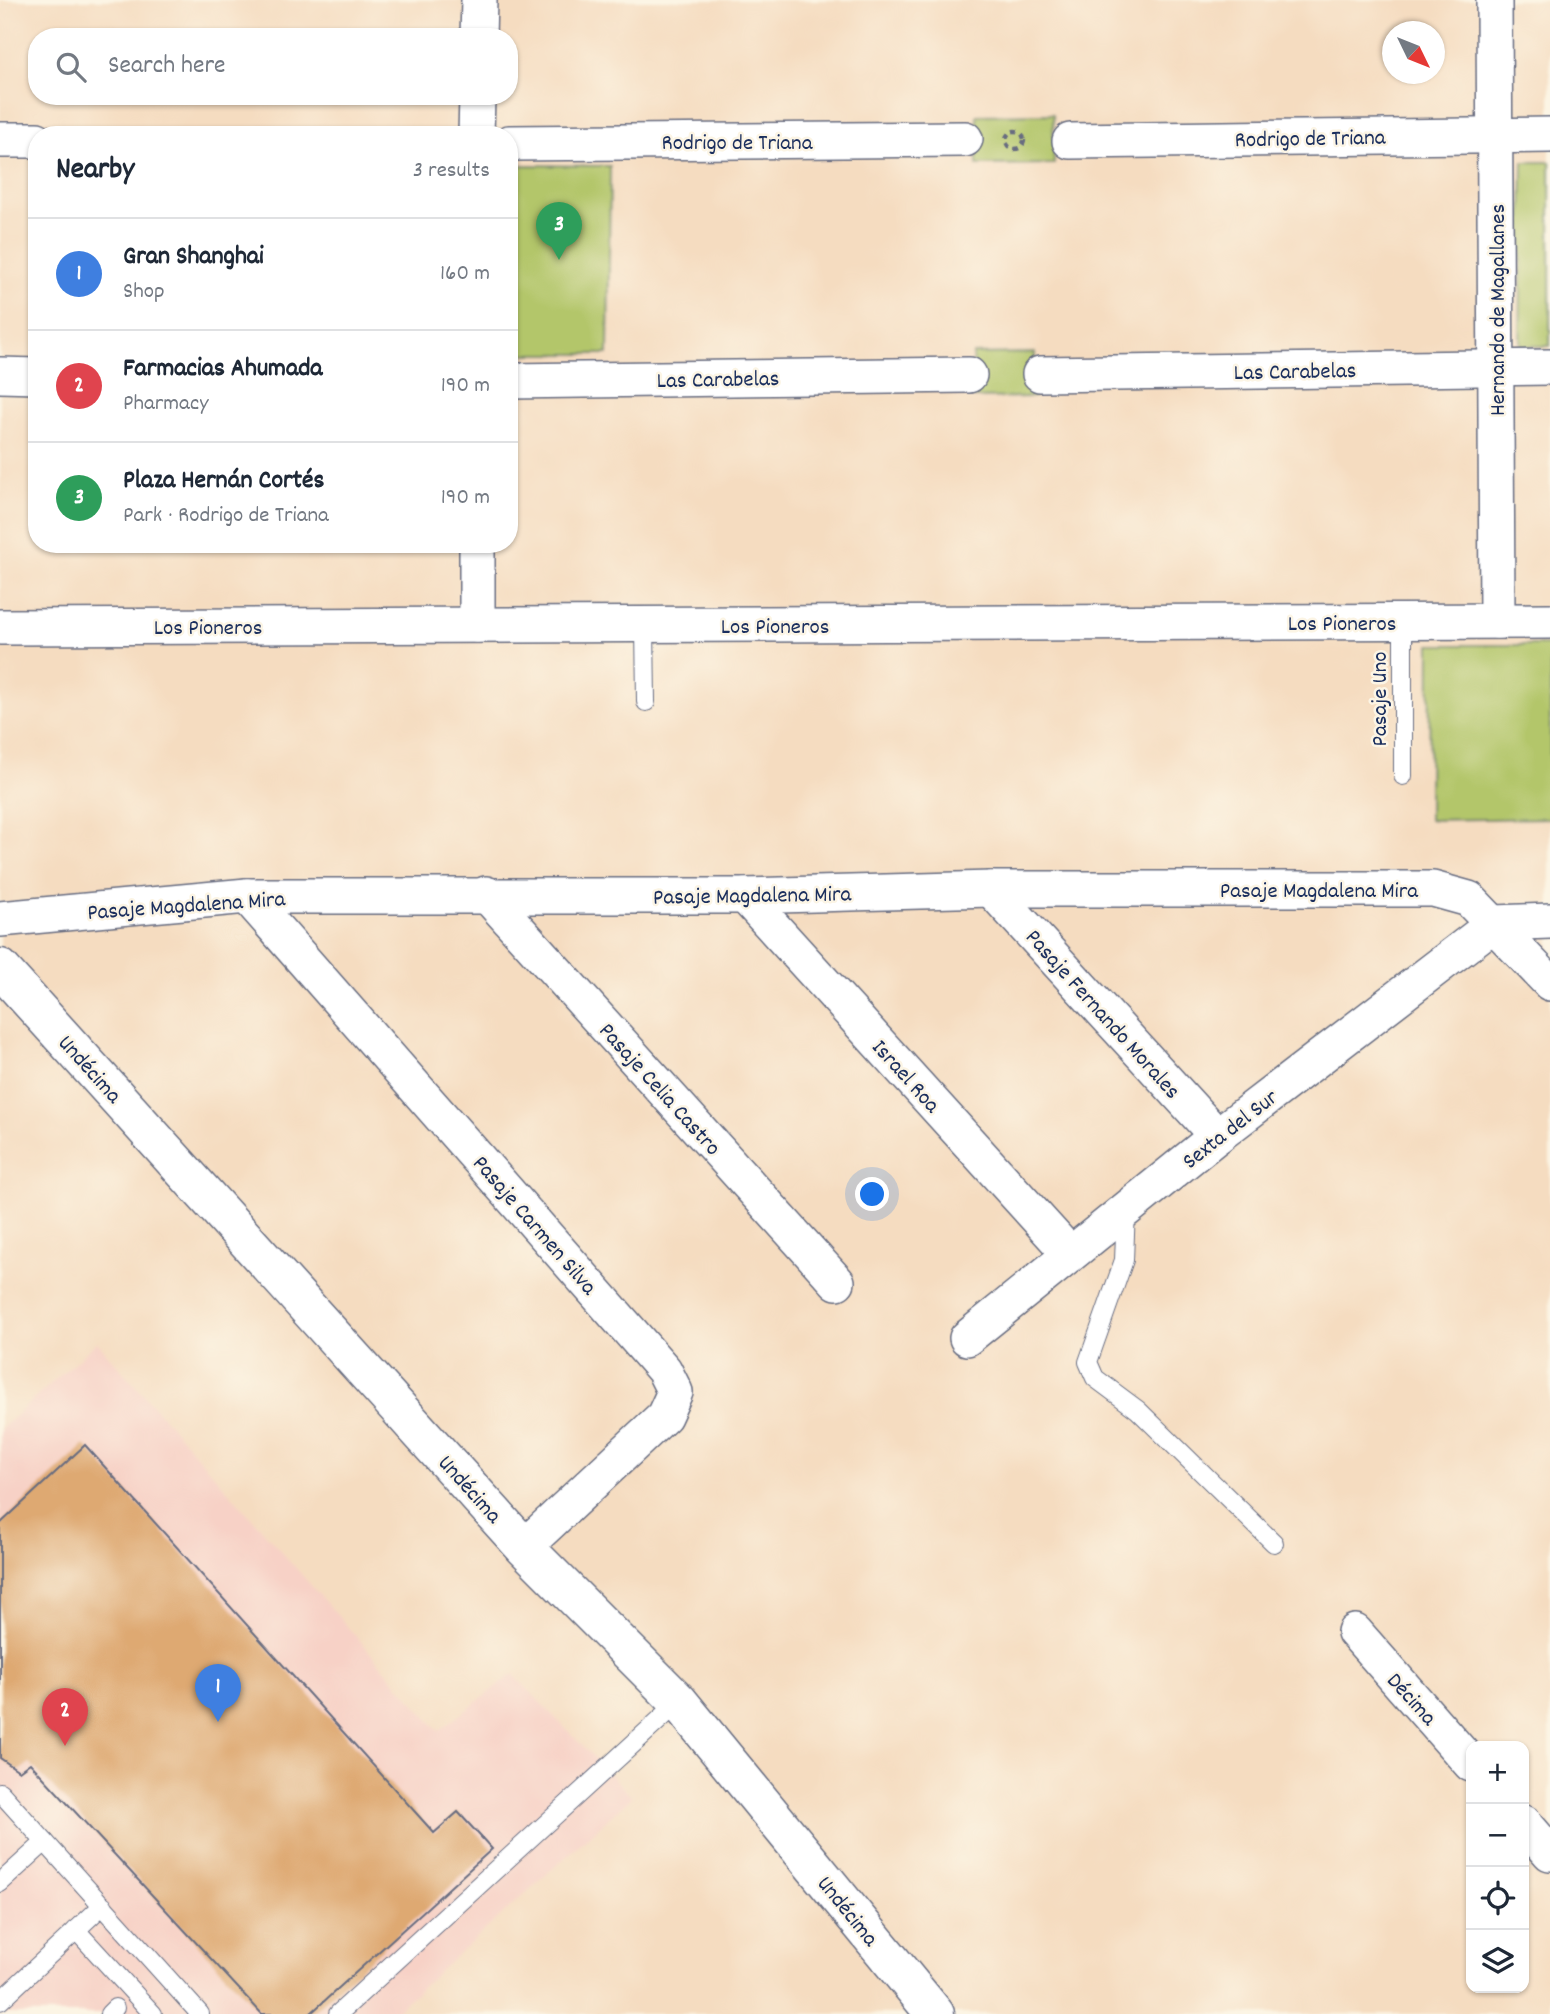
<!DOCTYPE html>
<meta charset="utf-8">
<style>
body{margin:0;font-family:Dekko,sans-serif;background:#f6f6f7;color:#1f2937}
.controls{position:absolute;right:21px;bottom:21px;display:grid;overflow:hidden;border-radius:14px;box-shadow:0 2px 5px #0004}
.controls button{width:63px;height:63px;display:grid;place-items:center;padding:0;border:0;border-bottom:2px solid #e0e1e3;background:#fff;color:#1f2937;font:35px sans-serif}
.compass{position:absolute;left:1382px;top:21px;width:63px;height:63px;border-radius:50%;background:#fff;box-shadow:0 2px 5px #0004;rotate:133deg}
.you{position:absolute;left:873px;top:1195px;width:24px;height:24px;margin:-18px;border:5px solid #fff;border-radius:50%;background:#1a73e8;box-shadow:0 0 0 10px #1a73e833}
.badge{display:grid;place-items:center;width:46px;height:46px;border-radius:50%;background:#111827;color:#fff;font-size:23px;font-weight:700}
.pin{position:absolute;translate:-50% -58px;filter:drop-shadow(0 2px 4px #0008)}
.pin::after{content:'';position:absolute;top:37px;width:24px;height:21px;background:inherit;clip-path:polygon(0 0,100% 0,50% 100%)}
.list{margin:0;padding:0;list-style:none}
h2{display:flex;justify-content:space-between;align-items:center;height:91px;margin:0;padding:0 28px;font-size:30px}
h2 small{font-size:23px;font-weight:400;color:#747a83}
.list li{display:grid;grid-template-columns:46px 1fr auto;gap:21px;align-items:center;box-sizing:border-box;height:112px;padding:0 28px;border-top:2px solid #e0e1e3}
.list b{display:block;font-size:26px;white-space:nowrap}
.list p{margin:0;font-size:23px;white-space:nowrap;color:#747a83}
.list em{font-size:23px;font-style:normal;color:#747a83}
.icon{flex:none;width:38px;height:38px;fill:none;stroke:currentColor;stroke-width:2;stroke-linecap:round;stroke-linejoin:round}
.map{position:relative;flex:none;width:1550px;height:2014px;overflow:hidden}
.search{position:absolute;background:#fff;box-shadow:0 2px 5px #0004;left:28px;top:28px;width:490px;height:77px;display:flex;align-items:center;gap:18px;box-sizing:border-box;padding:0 24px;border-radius:28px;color:#747a83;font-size:26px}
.panel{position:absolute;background:#fff;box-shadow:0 2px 5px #0004;left:28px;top:126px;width:490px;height:427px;border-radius:28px}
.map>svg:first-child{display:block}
</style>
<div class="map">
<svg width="1550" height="2014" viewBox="0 0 1550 2014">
<rect width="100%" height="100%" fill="#fcf5e5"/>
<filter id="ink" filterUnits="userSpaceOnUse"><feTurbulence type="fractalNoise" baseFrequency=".0143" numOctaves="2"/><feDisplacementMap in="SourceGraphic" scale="14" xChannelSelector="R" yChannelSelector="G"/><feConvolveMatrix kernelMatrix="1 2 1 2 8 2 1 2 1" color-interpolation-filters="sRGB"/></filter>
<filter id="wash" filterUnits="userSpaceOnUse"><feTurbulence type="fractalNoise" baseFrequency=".00686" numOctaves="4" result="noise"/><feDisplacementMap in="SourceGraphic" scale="28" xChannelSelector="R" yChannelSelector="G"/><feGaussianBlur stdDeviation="1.57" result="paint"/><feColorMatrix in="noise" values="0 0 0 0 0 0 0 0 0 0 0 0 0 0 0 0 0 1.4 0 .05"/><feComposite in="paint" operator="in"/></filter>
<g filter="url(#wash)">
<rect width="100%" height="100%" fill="#f5dcc0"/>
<path fill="#f7d1c6" d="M97 1342 439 1731 513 1674 632 1797 392 2014H0V1430Z"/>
<g fill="#b3c66a" stroke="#677a64" stroke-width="2">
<path d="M1053 114 1054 164 977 165V115Z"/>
<path d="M1523 162H1550V346H1520Z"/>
<path d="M509 165 610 166 608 354H509Z"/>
<path d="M1035 353V397L974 398 973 354Z"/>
<path d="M1430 645H1550V818L1429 820Z"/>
</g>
<g id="blocks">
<path fill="#dea972" d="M85 1445 434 1833 458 1812 492 1849 310 2014H262L30 1763 19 1771 0 1758V1524Z"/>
</g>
</g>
<g filter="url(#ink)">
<use href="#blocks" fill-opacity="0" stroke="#676c80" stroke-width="2"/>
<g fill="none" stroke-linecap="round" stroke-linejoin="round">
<defs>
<g id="lane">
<path d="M1403 621V776"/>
<path d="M645 625 646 702"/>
<path d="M1126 1209 1124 1260 1088 1362 1095 1378 1138 1410 1274 1543"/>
<path d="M0 1792 200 2014"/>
<path d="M0 1883 45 1842"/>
<path d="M76 1930 153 2014"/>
<path d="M0 2001 103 1905"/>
<path d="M109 2014 115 2008"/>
<path d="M338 2014 679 1702"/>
</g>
<g id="street">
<path d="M1494 0 1497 621"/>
<path d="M478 37 479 0"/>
<path d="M476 135 477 96"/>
<path d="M0 140H37"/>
<path d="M1070 141 1550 135"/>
<path d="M509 143 965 139"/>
<path d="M1040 374 1550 367"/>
<path d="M0 375 37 376"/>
<path d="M509 381 969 375"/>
<path d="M477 625V544"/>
<path d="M0 627 1550 621"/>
<path d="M991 889 1217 1136"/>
<path d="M486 894 837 1282"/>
<path d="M247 896 664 1370 675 1392 664 1416 524 1547"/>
<path d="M745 896 1070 1254"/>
<path d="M0 919 247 896H745L991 889H1433L1469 899 1550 983"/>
<path d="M1495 923 1550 921"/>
<path d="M967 1338 1217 1136 1495 923"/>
<path d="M1355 1632 1471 1764"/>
<path d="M1524 1823 1550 1853"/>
</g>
<path id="secondary" d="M0 968 524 1547 679 1702 935 2014"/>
</defs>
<use href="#lane" stroke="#676c80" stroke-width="20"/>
<use href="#street" stroke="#676c80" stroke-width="38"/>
<use href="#secondary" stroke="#676c80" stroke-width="41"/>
<circle stroke="#676c80" stroke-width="4.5" stroke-dasharray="5 5" stroke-linecap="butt" cx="1015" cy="140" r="9"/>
<use href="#lane" stroke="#fff" stroke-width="18"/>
<use href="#street" stroke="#fff" stroke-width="35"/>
<use href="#secondary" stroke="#fff" stroke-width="38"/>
</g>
</g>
<g text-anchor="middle" stroke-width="5" stroke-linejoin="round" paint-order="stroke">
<g font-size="23" fill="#1b2f5e" stroke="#fcf5e5">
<text transform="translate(1310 137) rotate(-1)" y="8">Rodrigo de Triana</text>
<text x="737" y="149">Rodrigo de Triana</text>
<text transform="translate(1496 310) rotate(-90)" y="8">Hernando de Magallanes</text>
<text transform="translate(1295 370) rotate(-1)" y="8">Las Carabelas</text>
<text transform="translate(718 378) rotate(-1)" y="8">Las Carabelas</text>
<text x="1342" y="630">Los Pioneros</text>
<text x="775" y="633">Los Pioneros</text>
<text x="208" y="634">Los Pioneros</text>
<text transform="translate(1378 699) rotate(-90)" y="8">Pasaje Uno</text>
<text x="1319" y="897">Pasaje Magdalena Mira</text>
<text transform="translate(752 894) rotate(-1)" y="8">Pasaje Magdalena Mira</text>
<text transform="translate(186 904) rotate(-4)" y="8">Pasaje Magdalena Mira</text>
<text transform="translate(1104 1013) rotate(48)" y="8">Pasaje Fernando Morales</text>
<text transform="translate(91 1068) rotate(48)" y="8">Undécima</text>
<text transform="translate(907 1075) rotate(48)" y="8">Israel Roa</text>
<text transform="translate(661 1088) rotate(48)" y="8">Pasaje Celia Castro</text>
<text transform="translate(1229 1128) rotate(-38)" y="8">Sexta del Sur</text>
<text transform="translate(536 1224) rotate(49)" y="8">Pasaje Carmen Silva</text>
<text transform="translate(471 1488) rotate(48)" y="8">Undécima</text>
<text transform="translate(1413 1698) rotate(48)" y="8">Décima</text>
<text transform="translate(849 1910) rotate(51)" y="8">Undécima</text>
</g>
</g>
</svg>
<div class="controls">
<button>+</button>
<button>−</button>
<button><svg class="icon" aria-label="locate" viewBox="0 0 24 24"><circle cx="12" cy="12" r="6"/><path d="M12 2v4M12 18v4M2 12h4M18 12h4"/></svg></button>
<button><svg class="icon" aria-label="layers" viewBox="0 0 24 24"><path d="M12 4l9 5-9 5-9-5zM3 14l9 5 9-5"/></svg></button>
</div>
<svg class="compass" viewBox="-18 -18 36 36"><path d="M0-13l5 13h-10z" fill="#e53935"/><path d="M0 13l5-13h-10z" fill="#747a83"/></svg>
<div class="you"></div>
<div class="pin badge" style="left:218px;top:1722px;background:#3f7fe0">1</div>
<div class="pin badge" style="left:65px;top:1746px;background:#e0444e">2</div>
<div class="pin badge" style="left:559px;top:260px;background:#2e9e5b">3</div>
<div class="search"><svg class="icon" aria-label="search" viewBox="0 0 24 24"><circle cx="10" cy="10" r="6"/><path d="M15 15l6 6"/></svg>Search here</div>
<section class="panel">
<h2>Nearby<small>3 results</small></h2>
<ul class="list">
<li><span class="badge" style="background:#3f7fe0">1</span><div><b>Gran Shanghai</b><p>Shop</p></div><em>160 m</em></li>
<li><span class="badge" style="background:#e0444e">2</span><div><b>Farmacias Ahumada</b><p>Pharmacy</p></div><em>190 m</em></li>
<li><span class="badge" style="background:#2e9e5b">3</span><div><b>Plaza Hernán Cortés</b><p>Park · Rodrigo de Triana</p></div><em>190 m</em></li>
</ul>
</section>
</div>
